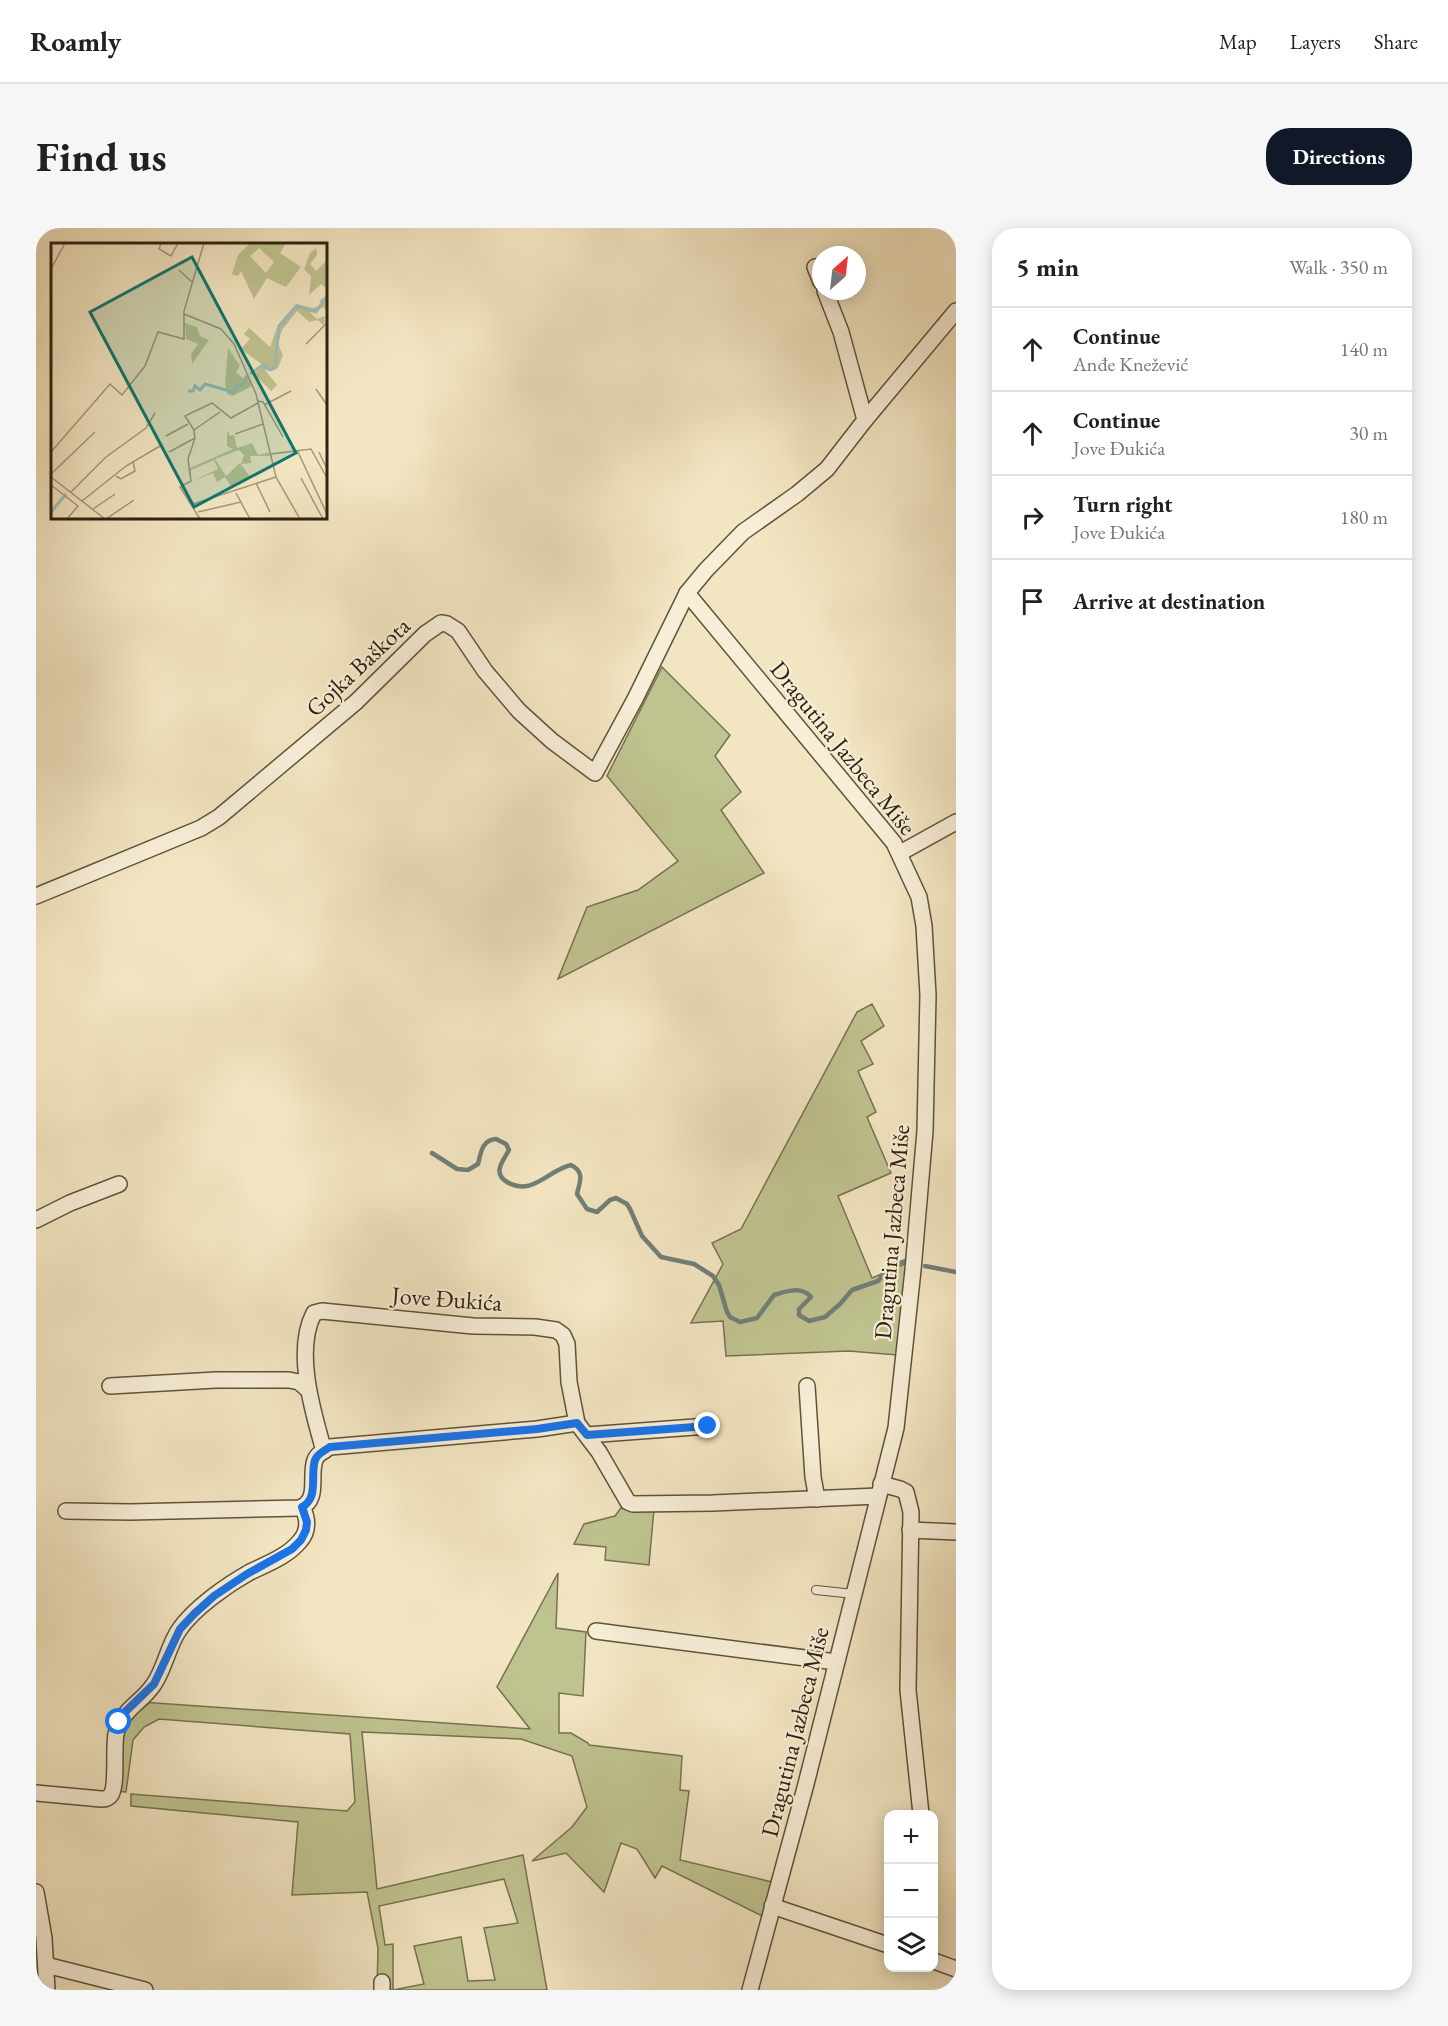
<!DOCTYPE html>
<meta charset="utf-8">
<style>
body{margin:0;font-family:"EB Garamond",serif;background:#f6f6f6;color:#202124}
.controls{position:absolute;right:18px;bottom:18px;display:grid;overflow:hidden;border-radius:12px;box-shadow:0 3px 15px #0003}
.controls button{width:54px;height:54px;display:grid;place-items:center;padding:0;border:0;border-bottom:2px solid #e0e0e0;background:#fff;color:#202124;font:30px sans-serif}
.compass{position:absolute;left:776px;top:18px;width:54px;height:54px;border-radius:50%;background:#fff;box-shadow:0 3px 15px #0003;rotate:28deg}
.stop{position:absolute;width:18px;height:18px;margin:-14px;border:4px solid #1a73e8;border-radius:50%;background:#fff}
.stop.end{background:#1a73e8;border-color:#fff;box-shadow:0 2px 6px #0008}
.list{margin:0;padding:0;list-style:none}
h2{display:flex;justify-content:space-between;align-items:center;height:78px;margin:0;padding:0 24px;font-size:26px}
h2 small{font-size:20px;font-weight:400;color:#757577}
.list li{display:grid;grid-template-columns:39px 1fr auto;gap:18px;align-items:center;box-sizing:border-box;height:84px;padding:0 24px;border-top:2px solid #e0e0e0}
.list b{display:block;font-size:22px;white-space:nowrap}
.list p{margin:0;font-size:20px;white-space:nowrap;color:#757577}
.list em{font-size:20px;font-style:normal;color:#757577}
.icon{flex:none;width:33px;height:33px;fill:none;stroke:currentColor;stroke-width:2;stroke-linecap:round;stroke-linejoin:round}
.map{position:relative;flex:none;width:920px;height:1762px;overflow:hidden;border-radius:24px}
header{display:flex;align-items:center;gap:36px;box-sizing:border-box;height:84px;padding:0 30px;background:#fff;border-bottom:2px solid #e0e0e0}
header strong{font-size:28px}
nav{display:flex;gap:33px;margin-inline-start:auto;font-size:21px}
.intro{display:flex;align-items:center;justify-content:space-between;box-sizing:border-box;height:144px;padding:0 36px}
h1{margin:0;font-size:42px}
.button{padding:15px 27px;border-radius:24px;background:#111827;color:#fff;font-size:21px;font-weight:700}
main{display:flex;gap:36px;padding:0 36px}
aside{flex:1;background:#fff;border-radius:24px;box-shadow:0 3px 15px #0003}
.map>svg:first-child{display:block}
</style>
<header>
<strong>Roamly</strong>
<nav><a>Map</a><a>Layers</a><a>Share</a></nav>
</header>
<div class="intro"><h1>Find us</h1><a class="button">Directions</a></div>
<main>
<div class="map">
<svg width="920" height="1762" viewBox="0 0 920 1762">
<rect width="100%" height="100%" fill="#f2e5c1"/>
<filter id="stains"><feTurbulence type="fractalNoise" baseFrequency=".00333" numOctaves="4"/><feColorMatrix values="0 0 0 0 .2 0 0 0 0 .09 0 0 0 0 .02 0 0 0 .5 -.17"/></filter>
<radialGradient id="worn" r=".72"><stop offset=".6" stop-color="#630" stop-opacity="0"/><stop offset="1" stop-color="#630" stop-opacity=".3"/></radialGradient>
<g fill="#bfc390" stroke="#767250" stroke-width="1.5" fill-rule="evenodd">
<path d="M626 439 694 507 679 528 705 564 685 582 728 645 522 751 551 679 602 662 642 633 571 548Z"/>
<path d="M836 776 848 798 825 813 837 836 822 843 840 884 831 889 855 945 802 968 836 1050 871 1035 861 1127 813 1123 690 1128 687 1093 655 1095 687 1036 676 1015 705 1001 821 784Z"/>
<path d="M587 1277 618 1281 613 1337 569 1332 570 1319 538 1316 548 1296 579 1288Z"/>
<path d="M522 1345 520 1400 550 1404 547 1468 523 1465V1505H535L552 1515 553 1517 646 1528 644 1562 653 1563 644 1632 736 1654 726 1688 626 1638 619 1650 601 1621 585 1615 568 1664 530 1625 496 1633 536 1599 551 1579 536 1528 485 1511 326 1504 341 1661 487 1627 511 1762H341L342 1720 331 1664 256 1667 262 1594 95 1578V1566L311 1583 319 1574 314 1506 123 1491 108 1499 97 1512 90 1564 79 1563 84 1502 105 1474 494 1501 461 1459ZM468 1651 482 1695 448 1700 459 1752 432 1753 425 1709 378 1718 388 1756 357 1762V1716L349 1717 343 1678Z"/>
</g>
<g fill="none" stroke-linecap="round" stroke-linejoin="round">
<g stroke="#717f77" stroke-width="4.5">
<path d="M396 925 421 941 432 942 442 936C445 924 446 912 460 911L470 916 473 922C467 933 456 945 471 954 496 969 512 942 535 937 549 944 544 953 541 966L551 981 561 984 574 972 580 970 591 976 594 981 606 1008 625 1029 658 1036 677 1048 683 1057 691 1084 694 1089 704 1094 721 1090 738 1067C750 1063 766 1058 775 1069L763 1081V1087L773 1093 789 1089 804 1076 816 1062 842 1053 853 1039 869 1033"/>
<path d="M889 1038 920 1044"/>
</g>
<defs>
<path id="lane" d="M780 1362 818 1366"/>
<g id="street">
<path d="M779 39 785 54"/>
<path d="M789 63 805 104 829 192"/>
<path d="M651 365 858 615 883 669 888 698 892 767 889 903 877 1042 860 1200 770 1556 714 1762"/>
<path d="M864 625 920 594"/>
<path d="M0 668 165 600 183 589 320 474 389 406 405 395 411 396 422 403 449 443 483 483 516 513 559 545 599 471 651 365 670 342 707 304 761 266 791 241 829 192 920 83"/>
<path d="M0 992 34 975 83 956"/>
<path d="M74 1158 180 1152H253L263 1154 271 1161"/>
<path d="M771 1158 777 1249 781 1271"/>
<path d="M551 1207 672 1198"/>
<path d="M288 1223C277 1184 258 1123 278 1085L286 1083 437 1098 499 1099 520 1102 527 1107 531 1116 533 1154 541 1195 563 1224 592 1274 597 1276 677 1275 842 1268"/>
<path d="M845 1256 864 1261 870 1264 875 1284 872 1462 885 1586"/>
<path d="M30 1283 94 1284 264 1280C284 1272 273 1248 279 1232 281 1226 289 1222 294 1219L501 1201 541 1195"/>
<path d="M874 1302 920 1304"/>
<path d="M560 1403 800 1434"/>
<path d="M0 1565 65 1571C69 1571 71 1571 74 1568 82 1560 77 1520 80 1506 86 1480 105 1476 118 1456 129 1440 132 1418 143 1402 158 1380 191 1357 214 1344 231 1336 252 1328 264 1313 273 1303 272 1290 266 1279"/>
<path d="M0 1664 8 1710 11 1762"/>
<path d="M736 1678 852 1717"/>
<path d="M898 1733 920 1741"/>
<path d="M10 1737 109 1762"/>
<path d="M346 1762V1754"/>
</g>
</defs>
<use href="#lane" stroke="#5f533c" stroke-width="10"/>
<use href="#street" stroke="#5f533c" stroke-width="18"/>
<use href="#lane" stroke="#f7eed7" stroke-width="8"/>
<use href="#street" stroke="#f7eed7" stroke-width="15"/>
</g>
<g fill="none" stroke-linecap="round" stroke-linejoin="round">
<path stroke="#1a73e8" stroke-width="8" d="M83 1494 90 1483 118 1456 144 1401 158 1386 178 1368 211 1346 256 1321 265 1312 270 1302 271 1294 266 1279C283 1270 274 1248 279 1232 281 1226 289 1222 294 1219L501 1201 541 1195 551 1207 672 1198"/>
</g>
<g text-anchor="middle" stroke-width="4.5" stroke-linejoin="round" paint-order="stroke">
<g font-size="24" fill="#2e2210" stroke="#f7eed7">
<text transform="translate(322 439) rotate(-43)" y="8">Gojka Baškota</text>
<text transform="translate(807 520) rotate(51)" y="8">Dragutina Jazbeca Miše</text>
<text transform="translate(856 1004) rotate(-85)" y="8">Dragutina Jazbeca Miše</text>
<text transform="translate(411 1071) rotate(4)" y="8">Jove Đukića</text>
<text transform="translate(759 1504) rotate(-76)" y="8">Dragutina Jazbeca Miše</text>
</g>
</g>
<g transform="translate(15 15)">
<rect width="276" height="276" fill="#f2e5c1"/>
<path d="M199 0H235L229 10 250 24 235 44 216 35 203 56 190 28 187 33 181 31 187 12ZM208 5 223 19 215 30 199 13ZM265 5 266 12 259 21 265 28 276 17V46L270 41 258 52 260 33 253 26 259 10ZM276 52V70L273 64 259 69 266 76 274 73 273 83 267 77 258 79 246 68 231 87 227 101 232 112 227 125 214 127 226 142 220 148 203 131 213 123 190 106 199 96 193 91 198 85 219 104 227 82 245 61 262 65 270 62 268 58ZM134 80 146 84 149 93 158 97 141 121 140 111 147 101 135 96ZM177 105 189 123 185 129 193 136 197 132 201 143 182 153 176 151 174 141ZM176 187 179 193 183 192 186 205 201 200 207 212 218 209 219 213H199L200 220 190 221 193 212 188 207 164 216 175 233 189 220 200 235 181 245 174 234 166 239 162 230 142 238 167 226 163 217 140 227V237L137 226 182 206 176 203Z" fill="#bfc390" fill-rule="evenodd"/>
<path fill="none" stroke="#9dbdbb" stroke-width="3" d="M199 131 212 122 219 127 224 125 228 83 246 63 265 69 276 53M137 148H142L144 143 149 147 154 141 182 149 186 142 191 143 196 132M0 269 15 251"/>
<path fill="none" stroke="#a4977a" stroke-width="1.5" d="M110 0 108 6 120 13 127 0M0 26 14 0M128 27 142 40M133 71 170 86 183 101 205 151 225 234 249 276M255 101 276 80M265 146 276 162M207 158 212 159 232 194M213 162 240 148M143 187 134 173 161 160 180 175 207 160M184 191 212 181M115 193 137 181M144 195 137 216 140 238 129 244 149 276M246 207 276 271M0 209 59 141 71 152 94 123 107 89 133 96V68L153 0M118 209 144 195 143 187 169 169M268 209 276 226M220 211 260 206 276 235M0 231 44 189M65 233 70 236 84 228 82 218M0 234 54 276M250 235 272 276M205 240 219 269M0 242 27 263 16 276M20 249 55 214 95 185 104 170M185 250 199 276M31 258 75 223 109 203M142 261 225 234M42 266 64 251M147 269 190 259M55 276 83 257"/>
<path fill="#0f766e" fill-opacity="0.15" stroke="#0f766e" stroke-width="3" d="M141 14 245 210 143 264 39 69Z"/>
<rect width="276" height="276" fill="none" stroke="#2e2210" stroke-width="3"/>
</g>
<rect width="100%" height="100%" filter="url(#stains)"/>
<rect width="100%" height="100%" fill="url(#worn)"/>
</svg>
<div class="controls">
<button>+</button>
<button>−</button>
<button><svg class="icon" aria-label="layers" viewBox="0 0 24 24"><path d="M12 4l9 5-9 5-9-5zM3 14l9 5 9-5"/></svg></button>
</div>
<svg class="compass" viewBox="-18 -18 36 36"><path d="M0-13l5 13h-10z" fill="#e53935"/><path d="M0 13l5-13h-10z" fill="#757577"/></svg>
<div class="stop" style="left:83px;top:1494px"></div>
<div class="stop end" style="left:672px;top:1198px"></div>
</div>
<aside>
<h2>5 min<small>Walk · 350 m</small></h2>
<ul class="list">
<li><svg class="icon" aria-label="ahead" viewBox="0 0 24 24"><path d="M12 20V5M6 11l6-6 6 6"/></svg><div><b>Continue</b><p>Anđe Knežević</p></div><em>140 m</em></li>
<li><svg class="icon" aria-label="ahead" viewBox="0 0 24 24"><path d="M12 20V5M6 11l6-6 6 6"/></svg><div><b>Continue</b><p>Jove Đukića</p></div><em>30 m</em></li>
<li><svg class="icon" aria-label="right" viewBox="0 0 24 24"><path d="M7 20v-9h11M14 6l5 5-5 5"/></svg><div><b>Turn right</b><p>Jove Đukića</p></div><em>180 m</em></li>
<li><svg class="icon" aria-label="arrive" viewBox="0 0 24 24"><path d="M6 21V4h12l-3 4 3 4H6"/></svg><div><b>Arrive at destination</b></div></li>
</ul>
</aside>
</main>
